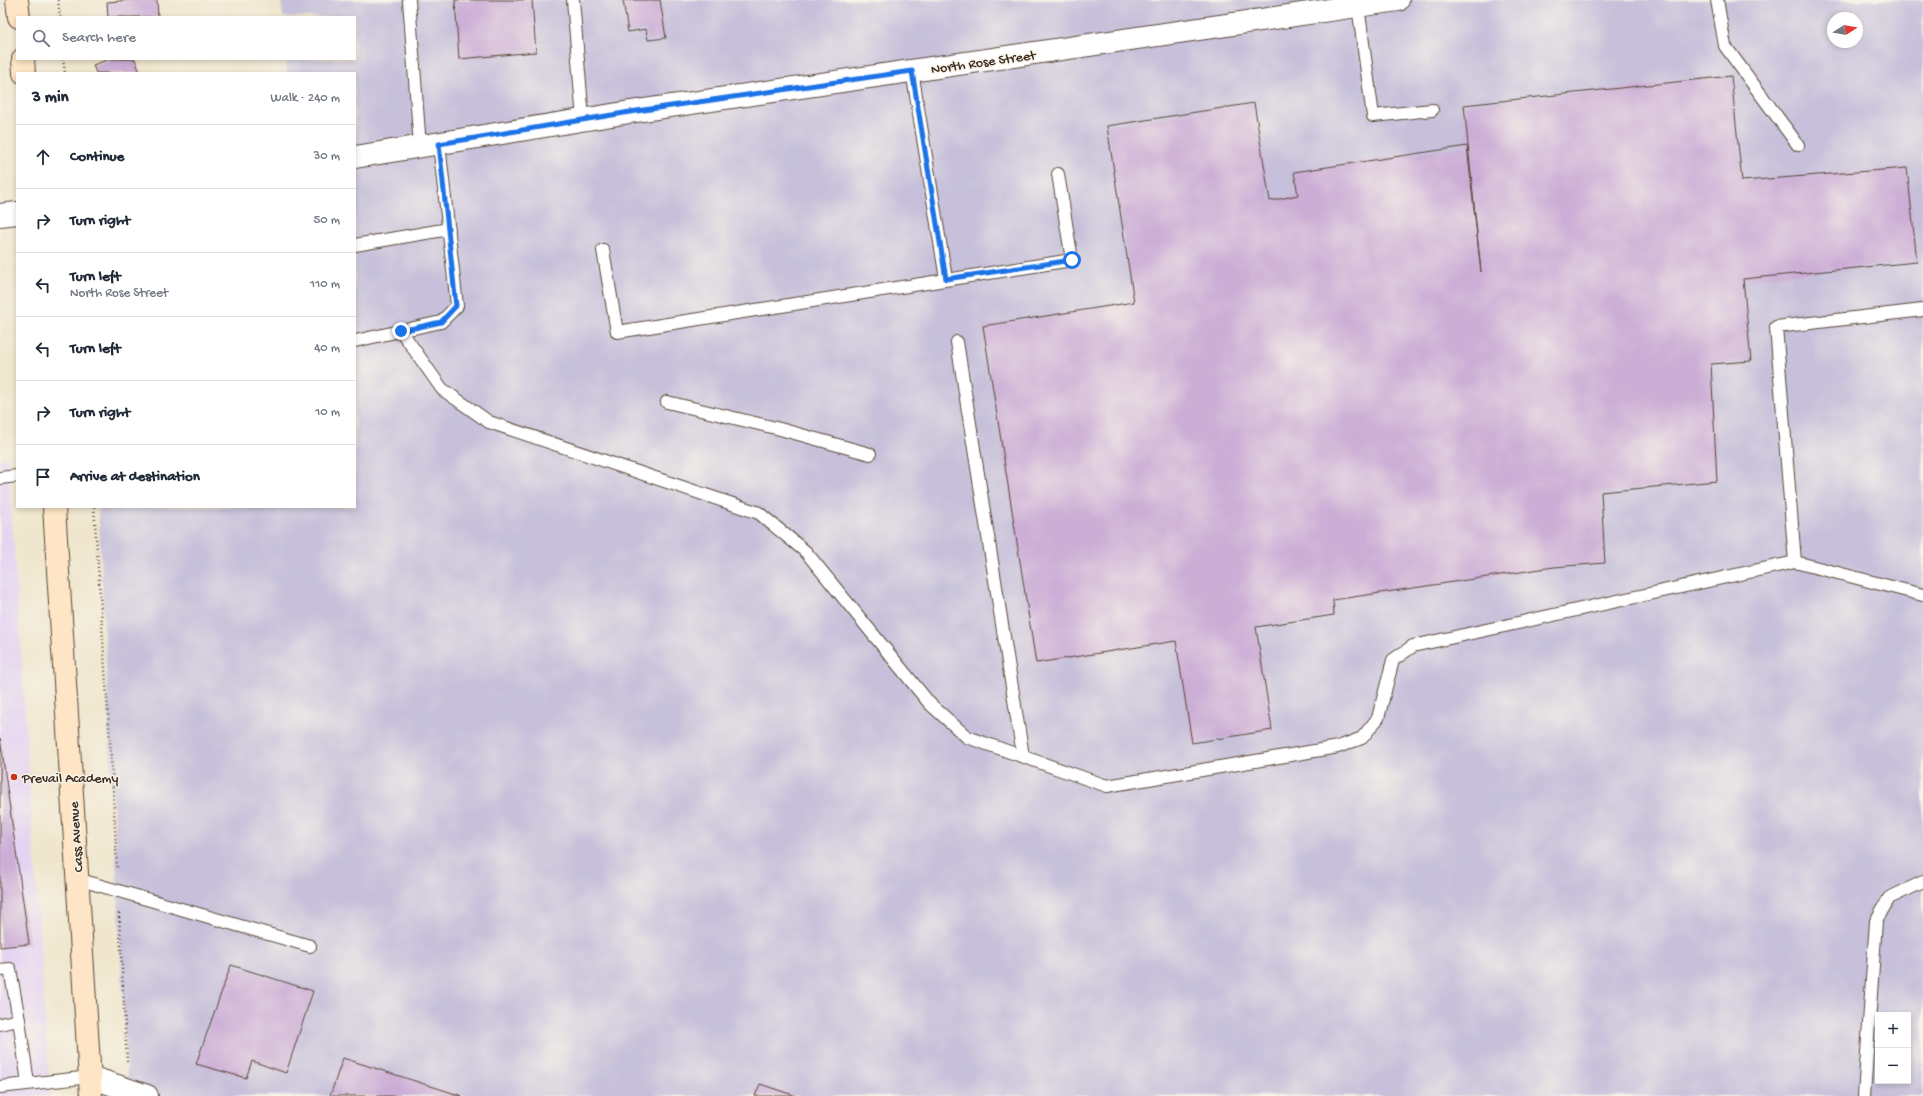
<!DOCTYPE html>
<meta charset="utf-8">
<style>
body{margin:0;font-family:"Gochi Hand",sans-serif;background:#f6f6f7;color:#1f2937}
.controls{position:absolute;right:12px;bottom:12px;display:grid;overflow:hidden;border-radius:0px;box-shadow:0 2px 6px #0003}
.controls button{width:36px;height:36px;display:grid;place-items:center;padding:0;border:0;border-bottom:1px solid #e0e1e3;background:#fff;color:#1f2937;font:20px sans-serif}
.compass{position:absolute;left:1827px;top:12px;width:36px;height:36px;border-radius:50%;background:#fff;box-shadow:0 2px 6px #0003;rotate:79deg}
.stop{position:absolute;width:12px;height:12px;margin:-9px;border:3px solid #1a73e8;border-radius:50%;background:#fff}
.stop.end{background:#1a73e8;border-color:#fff;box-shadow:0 1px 4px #0008}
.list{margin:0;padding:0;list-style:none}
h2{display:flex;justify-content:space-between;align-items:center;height:52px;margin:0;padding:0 16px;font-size:17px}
h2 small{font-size:13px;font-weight:400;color:#747a83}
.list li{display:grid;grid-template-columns:26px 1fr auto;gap:12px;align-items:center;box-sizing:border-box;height:64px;padding:0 16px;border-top:1px solid #e0e1e3}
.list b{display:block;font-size:15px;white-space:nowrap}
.list p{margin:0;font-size:13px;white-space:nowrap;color:#747a83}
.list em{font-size:13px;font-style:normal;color:#747a83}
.icon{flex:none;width:22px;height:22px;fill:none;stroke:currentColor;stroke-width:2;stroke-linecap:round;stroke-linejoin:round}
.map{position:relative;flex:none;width:1923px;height:1096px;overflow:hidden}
.search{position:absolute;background:#fff;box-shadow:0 2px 6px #0003;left:16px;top:16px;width:340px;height:44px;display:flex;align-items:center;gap:10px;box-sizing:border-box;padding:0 14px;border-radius:0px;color:#747a83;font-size:15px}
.panel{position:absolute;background:#fff;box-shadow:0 2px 6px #0003;left:16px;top:72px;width:340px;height:436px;border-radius:0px}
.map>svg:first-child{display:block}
</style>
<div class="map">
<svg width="1923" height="1096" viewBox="0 0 1923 1096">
<rect width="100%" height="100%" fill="#f7f3e8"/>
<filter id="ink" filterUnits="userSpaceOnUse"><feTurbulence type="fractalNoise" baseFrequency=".025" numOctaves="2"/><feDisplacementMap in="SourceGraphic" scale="8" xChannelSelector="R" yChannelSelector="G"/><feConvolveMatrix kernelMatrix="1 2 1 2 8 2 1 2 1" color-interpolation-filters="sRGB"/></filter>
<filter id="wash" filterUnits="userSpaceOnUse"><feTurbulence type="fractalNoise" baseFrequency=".012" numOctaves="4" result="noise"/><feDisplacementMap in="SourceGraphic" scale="16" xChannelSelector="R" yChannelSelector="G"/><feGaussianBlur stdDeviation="0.9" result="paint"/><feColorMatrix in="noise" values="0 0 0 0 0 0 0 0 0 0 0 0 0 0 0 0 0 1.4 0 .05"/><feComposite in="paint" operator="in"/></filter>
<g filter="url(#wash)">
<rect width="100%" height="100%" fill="#f0e6cd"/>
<path fill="#e4d3f2" d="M8 458 50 1096H0V459Z"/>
<path fill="#c6c0da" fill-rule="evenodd" d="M281 0H1923V1096H128L98 507H355V73H287L286 59H355V17H283ZM1833 18H1857V42H1833ZM1878 1015H1908V1081H1878Z"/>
<g id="blocks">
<g fill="#ccadd6">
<path d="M131 0H157L158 17H108L107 2Z"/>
<path d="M455 0H532L536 52 459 59Z"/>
<path d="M623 0H660L666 38 648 40 646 29 628 32Z"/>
<path d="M110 59H135L140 73H96L93 65Z"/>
<path d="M1731 76 1742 181 1907 168 1917 262 1743 279 1751 361 1711 364 1717 481 1601 492 1605 563 1554 567 1333 600 1334 615 1256 627 1272 730 1192 743 1176 641 1036 663 983 326 1134 302 1107 126 1254 103 1270 201 1298 195 1294 172 1467 146 1481 272 1464 105Z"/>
<path d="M0 738 29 944 0 947Z"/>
<path d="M231 965 313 991 286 1073 252 1061 246 1078 196 1064Z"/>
<path d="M343 1058 462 1096H330Z"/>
<path d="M760 1084 796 1096H755Z"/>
</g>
</g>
</g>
<g filter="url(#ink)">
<use href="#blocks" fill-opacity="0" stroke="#564638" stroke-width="1"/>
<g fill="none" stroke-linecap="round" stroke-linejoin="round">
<defs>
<g id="service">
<path d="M409 0 420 147"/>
<path d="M573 0 583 120"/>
<path d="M1717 0 1725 46 1798 145"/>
<path d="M1358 6 1373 116 1432 110"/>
<path d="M912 71 946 279"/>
<path d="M355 245 449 229"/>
<path d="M603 250 617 332 1072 260 1058 174"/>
<path d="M1923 310 1776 327 1795 562 1923 595"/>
<path d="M401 331 442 389 489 422 759 513 806 552 930 704 967 737 1107 786 1338 747 1362 738 1378 718 1393 660 1413 646 1795 562"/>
<path d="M355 341 441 322 457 306 439 144"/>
<path d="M957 342 1023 756"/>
<path d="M667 402 780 429 870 454"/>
<path d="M0 478 17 476"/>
<path d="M77 879 310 946"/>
<path d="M0 970 10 969 19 1020"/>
<path d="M0 1024 19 1020 28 1083"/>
<path d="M0 1087 90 1077"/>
<path d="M1864 1096 1876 921 1889 898 1923 882"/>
</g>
<g id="minor">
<path d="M355 157 630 112 1398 0"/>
<path d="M0 215 17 213"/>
<path d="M90 1077 147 1096"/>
</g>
<g id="secondary">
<path d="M17 0 19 17"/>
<path d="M23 59 24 73"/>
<path d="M54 507 91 1096"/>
</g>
</defs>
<use href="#service" stroke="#564638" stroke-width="14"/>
<use href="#minor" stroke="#564638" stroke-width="24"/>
<use href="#secondary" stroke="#564638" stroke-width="24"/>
<g stroke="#564638" stroke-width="2.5" stroke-dasharray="1 3" stroke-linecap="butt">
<path d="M58 0 60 17"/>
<path d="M63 59 65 73"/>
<path d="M94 507 112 772 117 868"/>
<path d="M119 913 127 1062"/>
</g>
<use href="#service" stroke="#fff" stroke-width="12"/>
<use href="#minor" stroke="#fff" stroke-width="22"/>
<use href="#secondary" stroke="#fde5c5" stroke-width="22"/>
</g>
</g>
<g fill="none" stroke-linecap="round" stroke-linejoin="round" filter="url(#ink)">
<path stroke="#1a73e8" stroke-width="5" d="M401 331 441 322 456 306 439 144 630 112 912 71 946 279 1072 260"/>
</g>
<circle fill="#c8321e" stroke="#f7f3e8" stroke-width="1.5" cx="14" cy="777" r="4"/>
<g text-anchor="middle" stroke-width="3" stroke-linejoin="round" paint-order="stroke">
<g font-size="14" fill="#3b2a1e" stroke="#f7f3e8">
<text transform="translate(983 61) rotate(-8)" y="5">North Rose Street</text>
<text transform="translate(75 837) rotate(-94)" y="5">Cass Avenue</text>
</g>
<g font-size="14" fill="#3b2a1e" stroke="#f7f3e8" text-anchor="start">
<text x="22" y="782">Prevail Academy</text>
</g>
</g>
</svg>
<div class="controls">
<button>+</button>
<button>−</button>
</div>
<svg class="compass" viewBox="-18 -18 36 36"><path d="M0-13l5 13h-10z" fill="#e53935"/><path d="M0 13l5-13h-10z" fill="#747a83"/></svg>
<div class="stop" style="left:1072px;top:260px"></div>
<div class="stop end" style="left:401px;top:331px"></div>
<div class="search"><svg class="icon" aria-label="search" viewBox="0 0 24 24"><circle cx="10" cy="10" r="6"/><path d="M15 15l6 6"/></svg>Search here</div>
<section class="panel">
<h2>3 min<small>Walk · 240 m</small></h2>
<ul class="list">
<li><svg class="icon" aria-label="ahead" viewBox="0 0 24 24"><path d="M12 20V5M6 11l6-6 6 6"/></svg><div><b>Continue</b></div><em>30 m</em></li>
<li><svg class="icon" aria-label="right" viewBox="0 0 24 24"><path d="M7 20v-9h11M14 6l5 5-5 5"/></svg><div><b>Turn right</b></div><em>50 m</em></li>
<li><svg class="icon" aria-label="left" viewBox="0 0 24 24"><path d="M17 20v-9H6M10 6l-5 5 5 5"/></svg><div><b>Turn left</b><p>North Rose Street</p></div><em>110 m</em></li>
<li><svg class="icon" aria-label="left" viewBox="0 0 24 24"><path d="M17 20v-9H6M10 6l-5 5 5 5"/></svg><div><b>Turn left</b></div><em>40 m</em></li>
<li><svg class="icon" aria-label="right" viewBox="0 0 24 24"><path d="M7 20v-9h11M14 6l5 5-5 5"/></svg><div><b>Turn right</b></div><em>10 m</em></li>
<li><svg class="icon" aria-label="arrive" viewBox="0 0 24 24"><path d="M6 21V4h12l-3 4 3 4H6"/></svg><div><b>Arrive at destination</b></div></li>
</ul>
</section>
</div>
